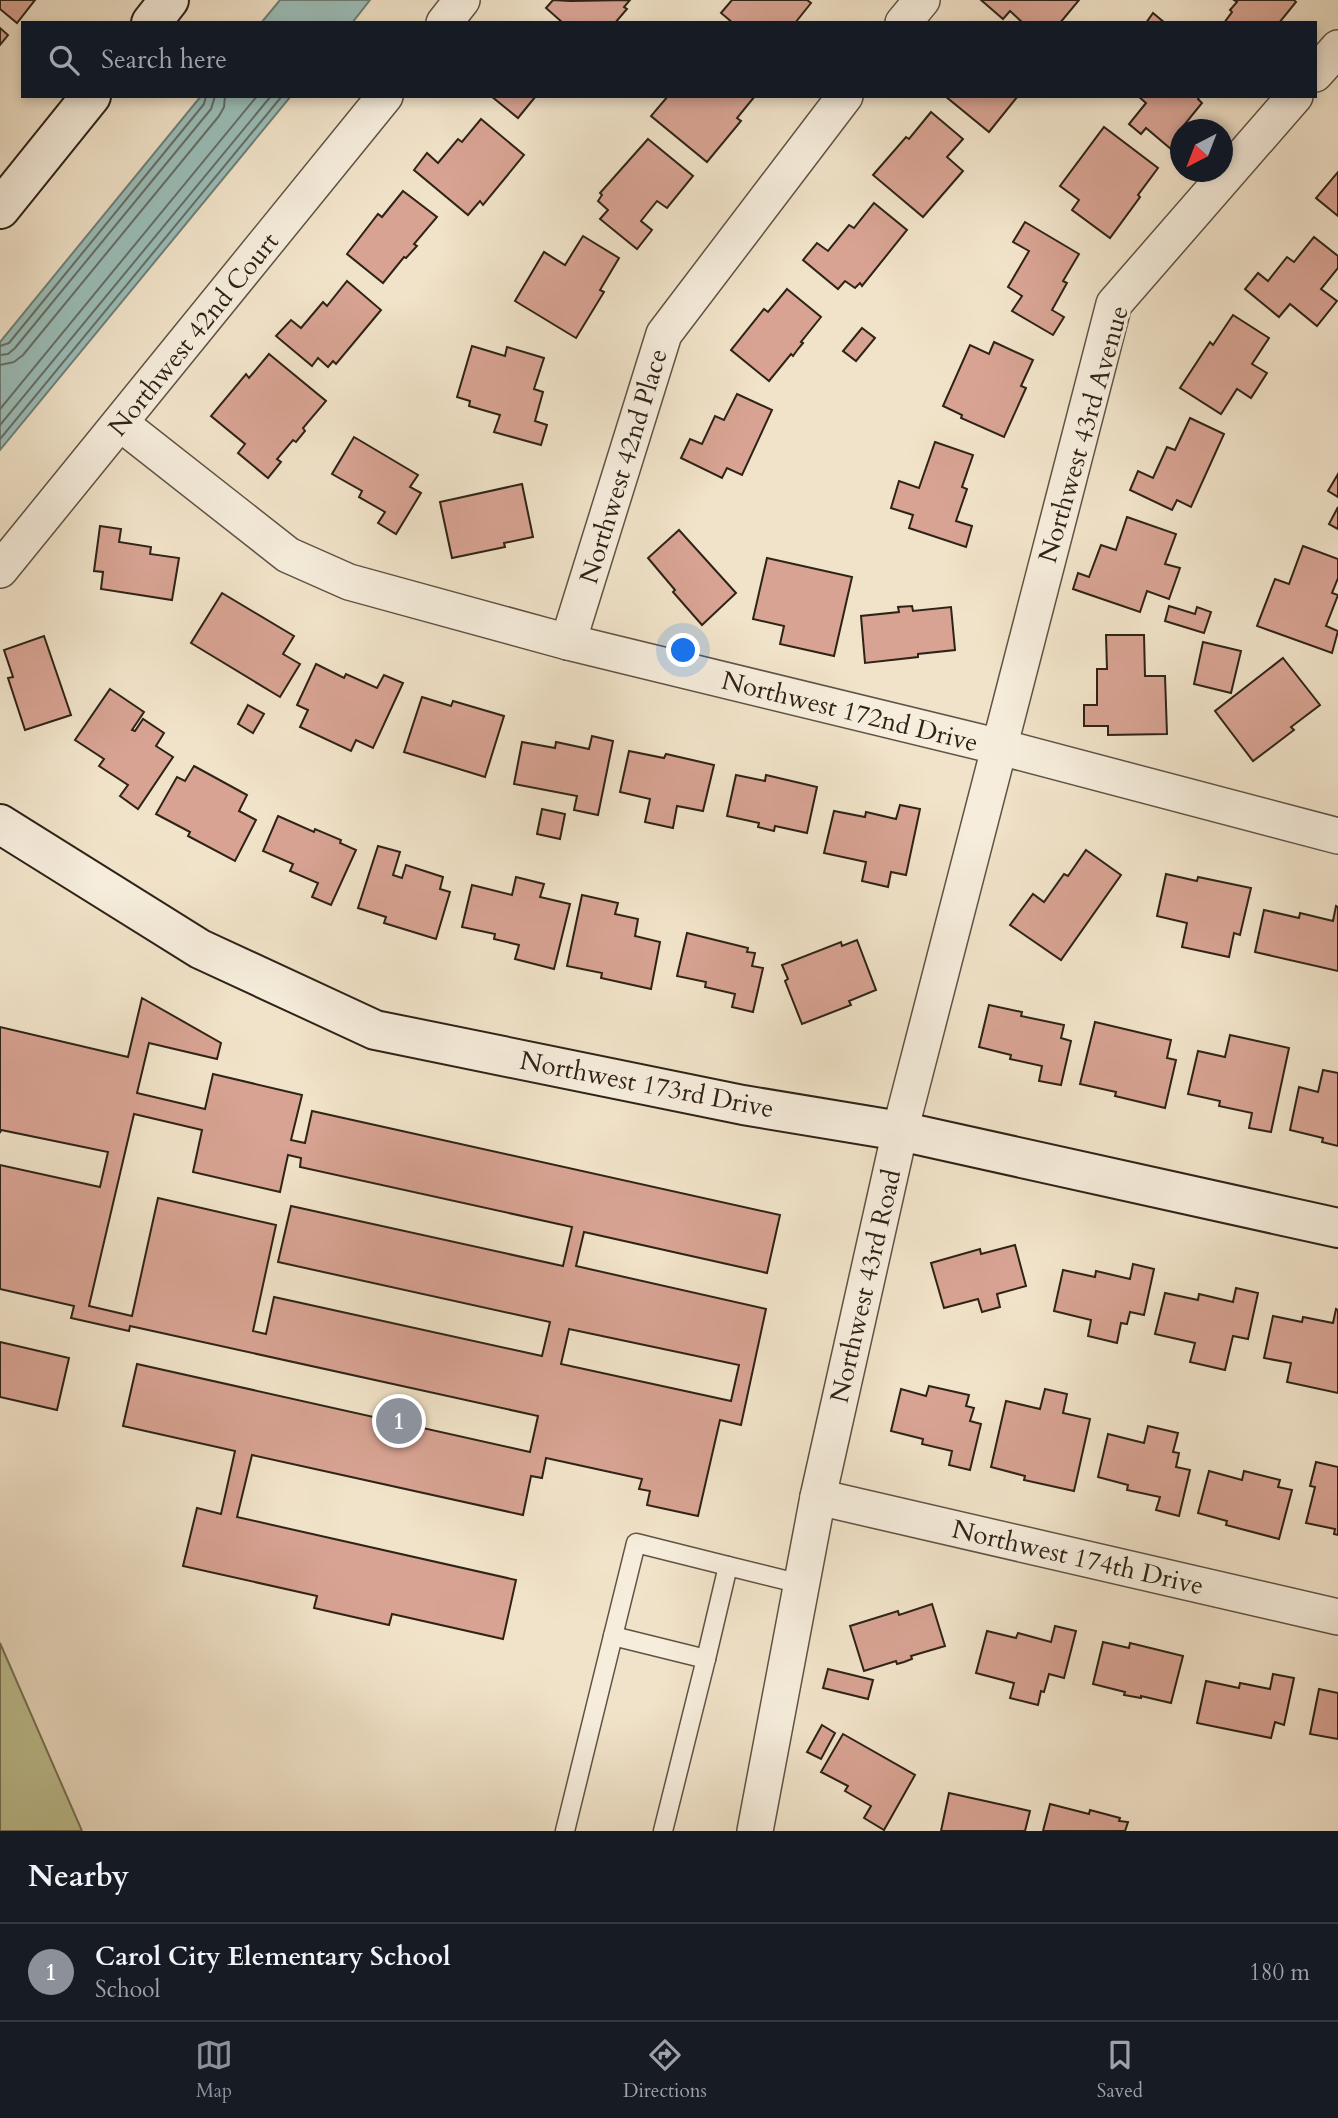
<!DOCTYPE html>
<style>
body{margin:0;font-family:Cardo,serif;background:#242831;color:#f1f3f6}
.compass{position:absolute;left:1170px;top:119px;width:63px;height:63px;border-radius:50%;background:#171b24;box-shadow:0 4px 10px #0003;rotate:222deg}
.you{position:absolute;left:684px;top:651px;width:24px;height:24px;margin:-18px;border:5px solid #fff;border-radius:50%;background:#1a73e8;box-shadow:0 0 0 10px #1a73e833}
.badge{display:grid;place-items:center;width:46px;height:46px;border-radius:50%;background:#8c9099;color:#fff;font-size:23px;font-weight:700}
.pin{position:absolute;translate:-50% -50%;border:4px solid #fff;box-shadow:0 2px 7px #0006}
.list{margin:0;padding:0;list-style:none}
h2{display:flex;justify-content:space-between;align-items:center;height:91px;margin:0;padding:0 28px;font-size:30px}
h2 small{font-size:23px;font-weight:400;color:#9ea1a6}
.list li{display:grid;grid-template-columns:46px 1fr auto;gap:21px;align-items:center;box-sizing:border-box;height:98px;padding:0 28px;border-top:2px solid #363941}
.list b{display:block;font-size:26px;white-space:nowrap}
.list p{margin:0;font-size:23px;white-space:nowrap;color:#9ea1a6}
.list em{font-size:23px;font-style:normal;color:#9ea1a6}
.icon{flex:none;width:38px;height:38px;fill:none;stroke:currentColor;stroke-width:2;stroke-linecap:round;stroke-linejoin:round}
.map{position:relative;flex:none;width:1338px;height:1831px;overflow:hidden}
.search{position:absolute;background:#171b24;box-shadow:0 4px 10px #0003;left:21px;right:21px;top:21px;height:77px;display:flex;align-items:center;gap:18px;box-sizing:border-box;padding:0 24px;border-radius:0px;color:#9ea1a6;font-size:26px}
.sheet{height:189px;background:#171b24}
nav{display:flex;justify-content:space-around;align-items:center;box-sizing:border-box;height:98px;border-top:2px solid #363941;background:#171b24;font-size:19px;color:#9ea1a6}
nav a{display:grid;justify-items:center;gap:4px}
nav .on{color:#8c9099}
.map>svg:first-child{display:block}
</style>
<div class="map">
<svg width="1338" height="1831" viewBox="0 0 1338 1831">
<rect width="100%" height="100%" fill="#f1e3c9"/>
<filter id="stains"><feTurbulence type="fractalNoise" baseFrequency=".00286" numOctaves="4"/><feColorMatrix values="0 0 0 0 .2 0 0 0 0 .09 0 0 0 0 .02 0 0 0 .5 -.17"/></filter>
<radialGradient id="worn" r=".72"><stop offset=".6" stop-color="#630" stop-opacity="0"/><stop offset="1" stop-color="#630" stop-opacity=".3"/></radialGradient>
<path fill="#c0c293" stroke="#777255" stroke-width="2" d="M0 1643 82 1831H0Z"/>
<g fill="#9bbeb9" stroke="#6f8078" stroke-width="2">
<path d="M280 0H370L352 23H261Z"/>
<path d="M201 96H291L0 450V342Z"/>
</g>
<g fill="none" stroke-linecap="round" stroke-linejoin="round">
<g stroke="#647068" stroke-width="2">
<path d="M0 346 9 343 204 104 206 96"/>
<path d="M0 355 8 354 15 348 211 109 215 96"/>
<path d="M0 365 14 362 23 355 219 116 224 107 225 96"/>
<path d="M0 409 257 96"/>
<path d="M0 425 271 96"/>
<path d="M0 439 282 96"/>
</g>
</g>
<g fill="#d8a393" stroke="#2e2317" stroke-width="2" fill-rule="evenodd">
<path d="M0 0H35L17 23 0 9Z"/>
<path d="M553 0 570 1 630 0 624 7 627 9 615 23H563L546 8Z"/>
<path d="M732 0H807L811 3 795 23H733L721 13Z"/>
<path d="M981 0H1079L1060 23H1023L1010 11 1003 19Z"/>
<path d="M1234 0H1294L1296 2 1279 23H1224L1232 12 1230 10 1237 2Z"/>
<path d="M1153 13 1165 23H1146Z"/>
<path d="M0 28 8 35 0 45Z"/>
<path d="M491 96H536L518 118Z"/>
<path d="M668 96H755L737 118 741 121 707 162 651 116Z"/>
<path d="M945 96H1018L989 132Z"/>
<path d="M1138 96H1200L1198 99 1202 103 1180 130V152L1178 155 1146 128 1141 134 1129 124 1146 103Z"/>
<path d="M931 112 963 139 947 157 963 171 923 217 873 175 906 137 909 139Z"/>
<path d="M481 119 524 155 483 205 480 201 468 215 414 170 427 153 438 163 458 139 462 142Z"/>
<path d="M1104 127 1158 168 1138 195 1140 197 1110 238 1072 210 1079 200 1060 186Z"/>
<path d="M648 139 693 176 667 208 657 201 641 221 652 230 637 249 600 219 608 210 598 201 602 195 600 193Z"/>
<path d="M1338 172V216L1316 198Z"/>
<path d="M403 191 437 217 414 244 417 246 406 258 404 257 383 283 347 254 378 214 382 217Z"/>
<path d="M874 203 907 230 862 286 860 283 855 288 845 281 838 289 803 260 817 243 828 251 849 225 854 228Z"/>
<path d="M1025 222 1079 254 1063 281 1067 283 1052 310 1064 317 1053 335 1012 311 1022 296 1008 287 1029 251 1013 242Z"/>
<path d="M583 236 619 258 600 290 604 292 576 338 515 301 544 252 565 265Z"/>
<path d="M1314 237 1338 256V268L1321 289 1337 301 1317 326 1290 304 1279 317 1245 289 1258 273 1268 281 1287 257 1294 262Z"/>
<path d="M347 281 381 310 336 364 333 361 328 367 318 358 312 366 276 336 291 320 301 328 323 302 327 306Z"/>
<path d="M787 289 821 317 801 342 803 343 798 349 793 356 791 354 769 381 731 350 764 309 768 312Z"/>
<path d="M1233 315 1269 338 1252 364 1267 373 1251 398 1237 389 1221 414 1180 388 1210 342 1213 345Z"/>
<path d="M862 328 875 338 856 361 843 351Z"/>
<path d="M994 342 1033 360 1021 386 1026 388 1004 437 961 418 962 415 943 406 970 345 989 354Z"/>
<path d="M472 346 505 356 507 347 544 358 534 389 543 392 535 421 547 425 541 445 494 432 500 415 469 406 470 401 457 397Z"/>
<path d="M269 354 326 401 303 428 305 431 296 442 293 440 277 459 281 462 268 478 238 453 245 444 211 416 246 374 249 378Z"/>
<path d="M737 394 772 410 742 475 727 468 722 478 681 458 690 439 702 444 715 416 724 420Z"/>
<path d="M1190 418 1224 434 1191 507 1177 500 1172 510 1130 490 1138 471 1153 478 1167 447 1175 450Z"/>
<path d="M354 437 418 475 410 487 421 493 396 534 378 523 385 512 359 497 362 491 332 474Z"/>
<path d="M935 442 973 455 962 487 967 489 956 521 972 526 966 547 909 528 913 515 891 508 899 481 919 488Z"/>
<path d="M1338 474V497L1328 491Z"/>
<path d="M522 484 533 537 504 543 505 547 452 558 440 502Z"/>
<path d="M1338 507V529L1329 524Z"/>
<path d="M1127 517 1176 534 1165 564 1180 568 1169 599 1147 591 1140 612 1073 589 1078 573 1089 577 1101 545 1116 550Z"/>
<path d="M100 526 121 529 119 542 151 547 150 554 179 558 172 600 101 589 103 572 94 571Z"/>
<path d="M679 530 736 593 702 625 673 592 675 590 648 558Z"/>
<path d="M1303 546 1338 559V578L1332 593 1338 595 1326 626 1338 631 1332 653 1257 626 1275 579 1289 584Z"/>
<path d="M767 558 852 577 834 656 780 644 784 626 753 619Z"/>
<path d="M222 593 294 636 283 654 300 664 280 697 191 643Z"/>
<path d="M912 606 913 611 951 607 955 650 918 654V657L865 663 861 616 899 612 898 607Z"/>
<path d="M1169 606 1195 614 1197 607 1211 612 1204 633 1165 621Z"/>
<path d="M1106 635H1144L1145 676H1165L1167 734 1108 735V726H1084V705H1097V669H1107Z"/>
<path d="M44 636 71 715 25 730 8 678 13 677 4 650Z"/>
<path d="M1203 642 1241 651 1231 693 1194 684Z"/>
<path d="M1283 658 1320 705 1291 727 1294 730 1253 761 1215 711Z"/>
<path d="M316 664 344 678 346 674 377 688 384 675 403 683 373 748 356 740 351 751 300 727 308 710 297 705Z"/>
<path d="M110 689 144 712 132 730 135 731 143 719 164 733 156 746 173 757 138 809 120 796 128 785 99 766 104 759 75 740Z"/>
<path d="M422 697 451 706 453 701 504 716 485 777 404 752Z"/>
<path d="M248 705 264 714 253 733 238 724Z"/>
<path d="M592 736 613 741 598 815 574 810 577 796 514 784 522 742 555 748 556 742 589 749Z"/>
<path d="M629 751 664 758 666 754 714 765 703 811 677 806 673 828 645 822 650 799 620 792Z"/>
<path d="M194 766 247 795 239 811 256 820 235 861 188 836 190 832 156 814 177 777 185 781Z"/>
<path d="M736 775 765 781 766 775 817 787 807 833 775 826 774 831 758 827 759 823 727 816Z"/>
<path d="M900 805 920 809 906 875 891 872 888 887 862 881 866 862 824 853 834 811 865 817 866 812 896 819Z"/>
<path d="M542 809 565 814 560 839 537 834Z"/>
<path d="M278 816 314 832 315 829 341 840 340 843 356 850 331 905 312 897 318 883 290 871 293 864 263 851Z"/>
<path d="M378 846 400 852 393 875 402 878 406 865 443 877 440 889 450 892 436 939 384 923 386 917 358 908Z"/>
<path d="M1086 850 1121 875 1061 960 1010 925 1033 894 1044 902 1064 874 1068 876Z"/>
<path d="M1166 874 1197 881 1198 877 1251 888 1240 935 1234 933 1229 957 1182 947 1187 923 1157 916Z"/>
<path d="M516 877 544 884 540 897 570 904 554 969 515 959 519 945 494 939 495 934 462 927 472 885 512 895Z"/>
<path d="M582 895 618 903 615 914 638 919 635 936 660 942 651 989 601 978 602 973 567 966Z"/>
<path d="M1336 906 1338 907V971L1255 952 1264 910 1299 918 1300 913 1333 921Z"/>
<path d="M687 933 748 948 747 952 755 953 752 966 763 968 753 1012 732 1007 735 994 705 987 706 982 677 976Z"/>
<path d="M857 940 876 990 849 1001 851 1005 802 1024 785 981 788 979 782 965 841 942 842 946Z"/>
<path d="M142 998 221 1043 217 1059 149 1043 137 1093 205 1109 213 1074 302 1095 291 1140 305 1143 312 1111 780 1215 767 1273 584 1232 576 1266 766 1309 741 1425 720 1420 698 1516 647 1505 650 1491 639 1489 642 1479 546 1458 542 1478 531 1476 523 1515 252 1455 237 1517 516 1580 503 1639 392 1614 389 1625 314 1608 317 1596 183 1566 197 1508 221 1514 235 1451 123 1426 137 1364 530 1452 538 1416 130 1326 129 1331 71 1318 74 1306 0 1289V1165L100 1187 108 1152 1 1130 0 1133V1027L128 1057ZM134 1114 202 1130 193 1172 280 1192 288 1155 301 1158 300 1167 572 1227 563 1266 291 1206 278 1262 550 1322 542 1356 274 1297 266 1334 253 1331 276 1225 158 1198 132 1316 89 1306ZM569 1329 739 1365 731 1401 561 1364Z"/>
<path d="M989 1005 1022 1012 1021 1016 1064 1025 1061 1038 1071 1041 1061 1085 1039 1081 1042 1066 1010 1059 1011 1055 979 1047Z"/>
<path d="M1095 1022 1171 1040 1167 1058 1176 1060 1165 1108 1115 1096 1116 1092 1080 1084Z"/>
<path d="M1230 1035 1289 1048 1271 1132 1249 1128 1252 1113 1219 1106 1220 1101 1188 1094 1198 1051 1225 1057Z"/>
<path d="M1323 1070 1338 1073V1146L1322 1142 1323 1138 1290 1130 1299 1087 1318 1092Z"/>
<path d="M1015 1245 1026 1286 997 1294 1000 1307 982 1312 978 1299 944 1308 931 1263 980 1249 981 1254Z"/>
<path d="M1133 1264 1154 1269 1144 1315 1130 1312 1127 1324 1121 1323 1117 1343 1088 1336 1091 1320 1054 1311 1063 1270 1095 1277 1096 1271 1130 1279Z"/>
<path d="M1236 1288 1258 1293 1248 1339 1233 1336 1225 1370 1190 1362 1195 1343 1155 1334 1165 1293 1198 1300 1199 1294 1233 1302Z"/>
<path d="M1336 1309 1338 1310V1393L1287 1382 1291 1363 1264 1358 1273 1316 1302 1322 1303 1317 1333 1323Z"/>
<path d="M0 1342 69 1358 57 1410 0 1397Z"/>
<path d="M929 1386 969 1395 966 1406 974 1408 970 1421 981 1424 970 1470 949 1465 952 1451 922 1444 923 1439 891 1431 901 1389 926 1396Z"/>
<path d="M1045 1389 1067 1394 1063 1413 1090 1419 1074 1491 1024 1480 1025 1476 991 1467 1006 1401 1040 1409Z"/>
<path d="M1148 1426 1178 1433 1173 1452 1179 1453 1176 1467 1190 1470 1179 1516 1156 1510 1160 1497 1127 1490 1128 1485 1098 1477 1108 1434 1144 1443Z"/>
<path d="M1316 1462 1338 1467V1535L1334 1534 1335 1529 1306 1523 1315 1487 1310 1486Z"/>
<path d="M1209 1471 1242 1480 1244 1471 1280 1480 1278 1487 1292 1490 1279 1539 1226 1525 1227 1521 1198 1513Z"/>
<path d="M932 1604 945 1646 911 1656 912 1659 904 1662 897 1664 896 1661 864 1671 850 1626 898 1611 899 1615Z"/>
<path d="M1055 1626 1076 1631 1064 1678 1049 1674 1044 1692 1041 1691 1038 1705 1010 1698 1014 1683 976 1673 987 1631 1016 1638 1018 1633 1051 1642Z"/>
<path d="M1103 1642 1129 1648 1130 1643 1183 1656 1171 1703 1141 1696V1698L1124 1695 1125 1692 1093 1684Z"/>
<path d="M828 1669 873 1680 868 1699 823 1688Z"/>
<path d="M1273 1674 1294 1678 1284 1725 1275 1722 1271 1738 1197 1723 1206 1681 1239 1688 1240 1683 1270 1689Z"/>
<path d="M1319 1689 1338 1693V1739L1310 1734Z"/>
<path d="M822 1725 835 1733 821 1759 807 1752Z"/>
<path d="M843 1734 915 1775 884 1830 864 1818 871 1806 845 1791 848 1786 821 1772Z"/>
<path d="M949 1793 1030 1811 1025 1831H941Z"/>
<path d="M1050 1804 1089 1814 1090 1810 1120 1818 1119 1821 1128 1822 1125 1831H1043Z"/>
</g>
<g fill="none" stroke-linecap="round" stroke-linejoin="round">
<defs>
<g id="lane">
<path d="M613 1636 636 1543 728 1566"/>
<path d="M706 1659 728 1566 801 1584"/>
<path d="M565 1831 613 1636 706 1659 663 1831"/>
</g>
<g id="street">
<path d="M444 23 462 0"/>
<path d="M903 23 922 0"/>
<path d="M1315 74 1338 48"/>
<path d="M120 423 288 555 349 582 568 642 1000 747 1338 836"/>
<path d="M0 570 385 96"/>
<path d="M568 642 664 334 845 96"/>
<path d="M818 1497 1338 1617"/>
<path d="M755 1831 818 1497 900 1131 1114 304 1295 96"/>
</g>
<g id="secondary">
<path d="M151 23 169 0"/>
<path d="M0 209 91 96"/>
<path d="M0 824 200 949 375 1030 743 1105 900 1131 1338 1228"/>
</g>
</defs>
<use href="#lane" stroke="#5f5344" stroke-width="21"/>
<use href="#street" stroke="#5f5344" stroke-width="38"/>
<use href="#secondary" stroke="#2e2317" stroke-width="42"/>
<use href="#lane" stroke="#f6eddc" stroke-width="18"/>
<use href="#street" stroke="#f6eddc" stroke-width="35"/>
<use href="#secondary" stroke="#f6eddc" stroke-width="38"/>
</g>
<g text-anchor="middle" stroke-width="7" stroke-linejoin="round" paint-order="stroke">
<g font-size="26" fill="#2e2317" stroke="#f6eddc">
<text transform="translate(193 334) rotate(-51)" y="9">Northwest 42nd Court</text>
<text transform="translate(1083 434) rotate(-74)" y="9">Northwest 43rd Avenue</text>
<text transform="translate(623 466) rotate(-73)" y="9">Northwest 42nd Place</text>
<text transform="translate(850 711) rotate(14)" y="9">Northwest 172nd Drive</text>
<text transform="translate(647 1084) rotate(11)" y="9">Northwest 173rd Drive</text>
<text transform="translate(865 1286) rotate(-77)" y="9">Northwest 43rd Road</text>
<text transform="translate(1078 1557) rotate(13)" y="9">Northwest 174th Drive</text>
</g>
</g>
<rect width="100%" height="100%" filter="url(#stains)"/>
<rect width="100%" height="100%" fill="url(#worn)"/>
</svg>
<svg class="compass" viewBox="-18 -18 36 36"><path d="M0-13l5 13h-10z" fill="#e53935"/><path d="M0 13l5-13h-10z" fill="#9ea1a6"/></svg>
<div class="you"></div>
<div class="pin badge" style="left:399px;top:1421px">1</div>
<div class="search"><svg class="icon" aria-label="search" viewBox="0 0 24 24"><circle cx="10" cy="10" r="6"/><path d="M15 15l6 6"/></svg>Search here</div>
</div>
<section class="sheet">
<h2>Nearby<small></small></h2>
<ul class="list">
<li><span class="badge">1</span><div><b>Carol City Elementary School</b><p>School</p></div><em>180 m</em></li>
</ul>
</section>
<nav>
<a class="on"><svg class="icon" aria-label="map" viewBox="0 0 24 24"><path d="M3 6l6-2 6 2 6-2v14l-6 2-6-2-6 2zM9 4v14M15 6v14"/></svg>Map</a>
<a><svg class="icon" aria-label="directions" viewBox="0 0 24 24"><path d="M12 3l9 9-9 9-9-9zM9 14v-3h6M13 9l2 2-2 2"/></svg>Directions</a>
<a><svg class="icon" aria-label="saved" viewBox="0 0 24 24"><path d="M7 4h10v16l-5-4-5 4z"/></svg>Saved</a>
</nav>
